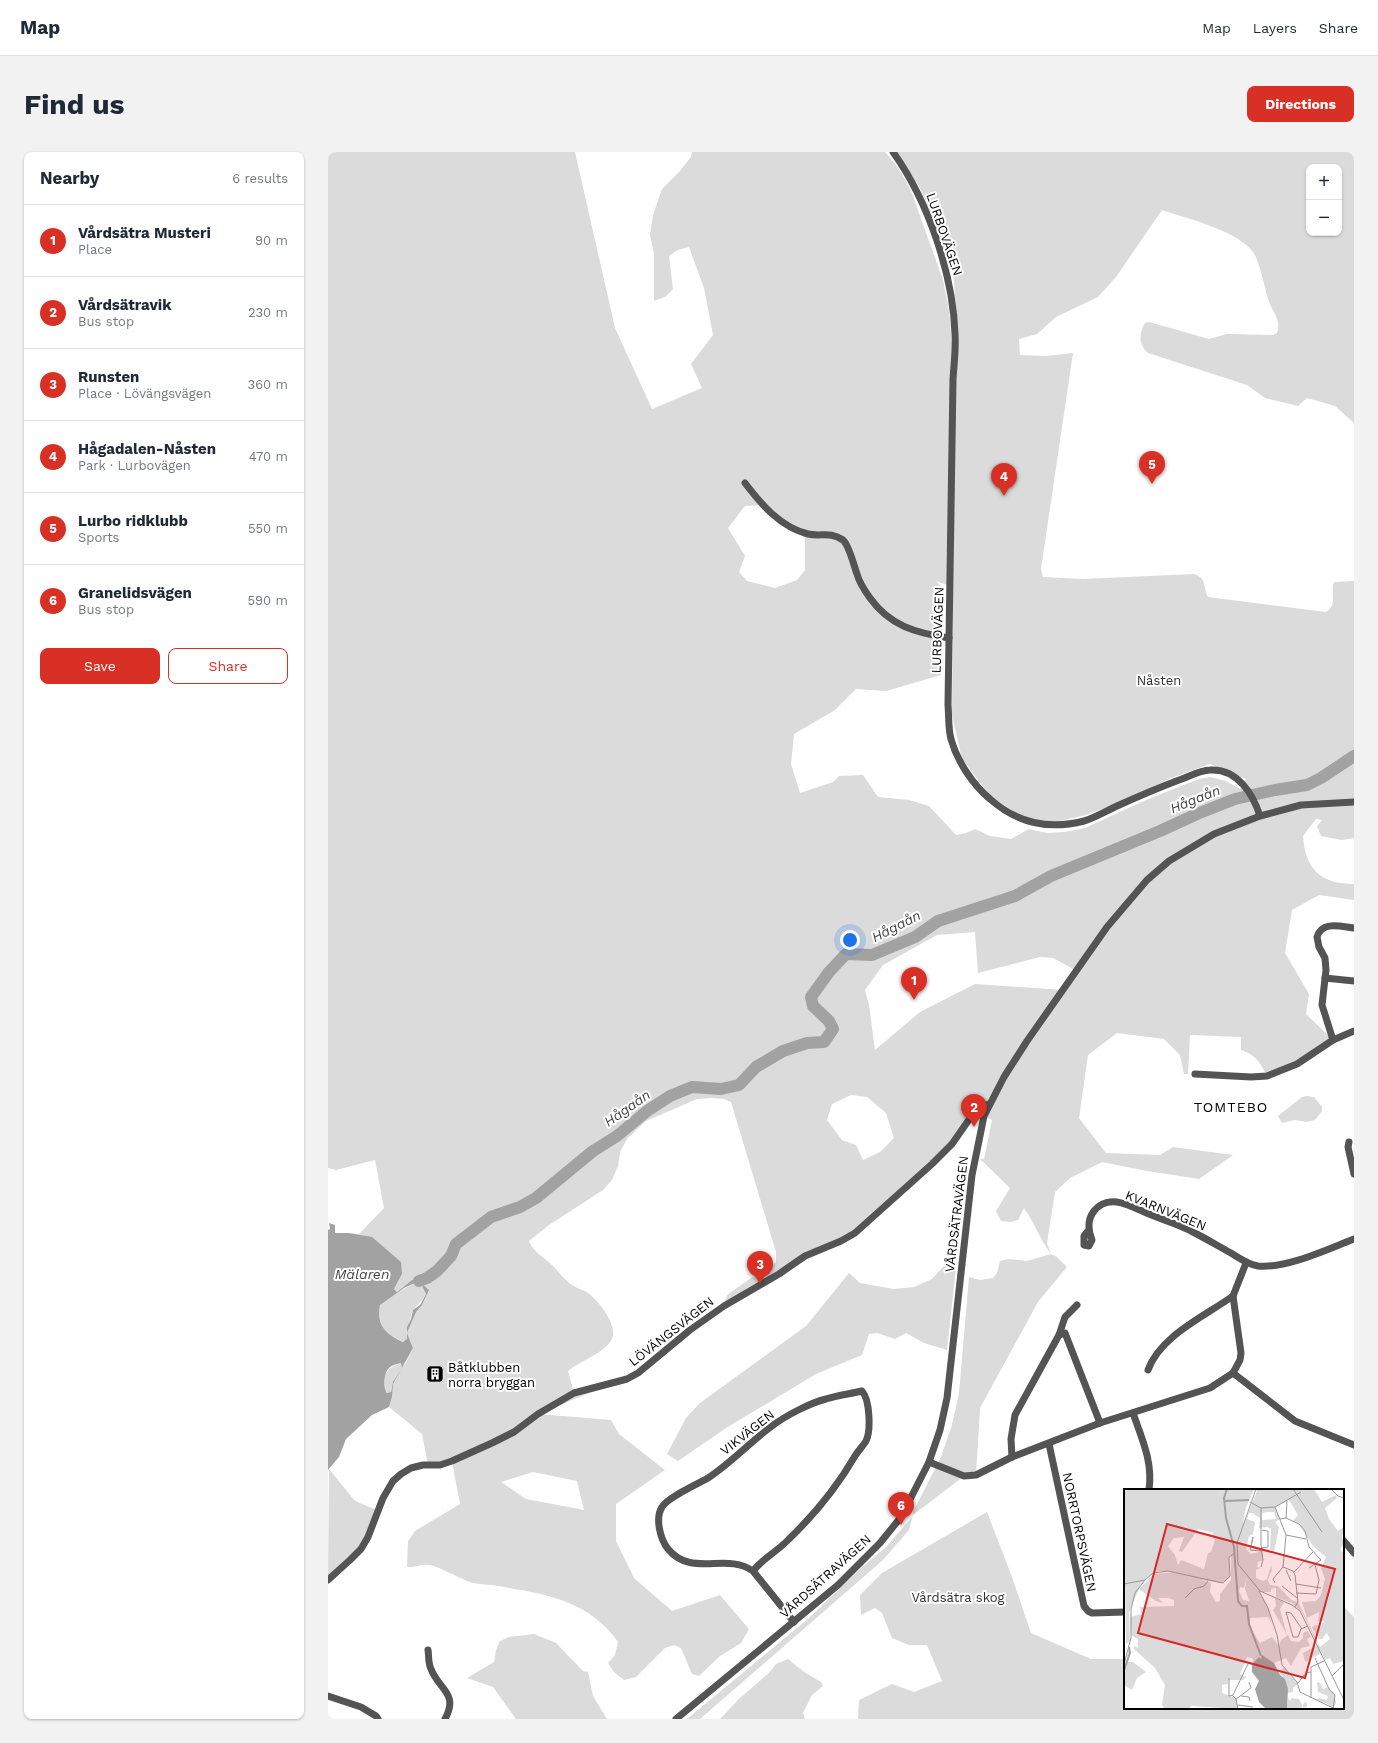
<!DOCTYPE html>
<meta charset="utf-8">
<style>
body{margin:0;font-family:"Work Sans",sans-serif;background:#f2f2f3;color:#1f2937}
.controls{position:absolute;right:12px;top:12px;display:grid;overflow:hidden;border-radius:8px;box-shadow:0 1px 3px #0004}
.controls button{width:36px;height:36px;display:grid;place-items:center;padding:0;border:0;border-bottom:1px solid #e0e1e3;background:#fff;color:#1f2937;font:20px sans-serif}
.you{position:absolute;left:522px;top:788px;width:14px;height:14px;margin:-10px;border:3px solid #fff;border-radius:50%;background:#1a73e8;box-shadow:0 0 0 6px #1a73e833}
.badge{display:grid;place-items:center;width:26px;height:26px;border-radius:50%;background:#d93025;color:#fff;font-size:13px;font-weight:700}
.pin{position:absolute;translate:-50% -33px;filter:drop-shadow(0 1px 2px #0008)}
.pin::after{content:'';position:absolute;top:21px;width:14px;height:12px;background:inherit;clip-path:polygon(0 0,100% 0,50% 100%)}
.list{margin:0;padding:0;list-style:none}
h2{display:flex;justify-content:space-between;align-items:center;height:52px;margin:0;padding:0 16px;font-size:17px}
h2 small{font-size:13px;font-weight:400;color:#747a83}
.list li{display:grid;grid-template-columns:26px 1fr auto;gap:12px;align-items:center;box-sizing:border-box;height:72px;padding:0 16px;border-top:1px solid #e0e1e3}
.list b{display:block;font-size:15px;white-space:nowrap}
.list p{margin:0;font-size:13px;white-space:nowrap;color:#747a83}
.list em{font-size:13px;font-style:normal;color:#747a83}
.actions{display:flex;gap:8px;padding:12px 16px}
.actions a{flex:1;padding:9px 0;border:1px solid #d93025;border-radius:8px;text-align:center;font-size:14px;color:#d93025}
.actions .main{background:#d93025;color:#fff}
.map{position:relative;flex:none;width:1026px;height:1567px;overflow:hidden;border-radius:8px}
header{display:flex;align-items:center;gap:24px;box-sizing:border-box;height:56px;padding:0 20px;background:#fff;border-bottom:1px solid #e0e1e3}
header strong{font-size:19px}
nav{display:flex;gap:22px;margin-inline-start:auto;font-size:14px}
.intro{display:flex;align-items:center;justify-content:space-between;box-sizing:border-box;height:96px;padding:0 24px}
h1{margin:0;font-size:28px}
.button{padding:10px 18px;border-radius:8px;background:#d93025;color:#fff;font-size:14px;font-weight:700}
main{display:flex;gap:24px;padding:0 24px}
aside{flex:1;background:#fff;border-radius:8px;box-shadow:0 1px 3px #0004}
.map>svg:first-child{display:block}
</style>
<header>
<strong>Map</strong>
<nav><a>Map</a><a>Layers</a><a>Share</a></nav>
</header>
<div class="intro"><h1>Find us</h1><a class="button">Directions</a></div>
<main>
<aside>
<h2>Nearby<small>6 results</small></h2>
<ul class="list">
<li><span class="badge">1</span><div><b>Vårdsätra Musteri</b><p>Place</p></div><em>90 m</em></li>
<li><span class="badge">2</span><div><b>Vårdsätravik</b><p>Bus stop</p></div><em>230 m</em></li>
<li><span class="badge">3</span><div><b>Runsten</b><p>Place · Lövängsvägen</p></div><em>360 m</em></li>
<li><span class="badge">4</span><div><b>Hågadalen-Nåsten</b><p>Park · Lurbovägen</p></div><em>470 m</em></li>
<li><span class="badge">5</span><div><b>Lurbo ridklubb</b><p>Sports</p></div><em>550 m</em></li>
<li><span class="badge">6</span><div><b>Granelidsvägen</b><p>Bus stop</p></div><em>590 m</em></li>
</ul>
<div class="actions"><a class="main">Save</a><a>Share</a></div>
</aside>
<div class="map">
<svg width="1026" height="1567" viewBox="0 0 1026 1567">
<rect width="100%" height="100%" fill="#fff"/>
<g fill="#dbdbdb" fill-rule="evenodd">
<path d="M0 0H247L287 176 324 257 374 236 363 212 385 183 376 136 361 95 350 98 341 104 345 137 337 145 326 149V102L322 83 325 63 334 37 351 20 363 5 364 0H557C574 18 585 39 591 62V61L615 128 621 158 624 193H630L626 128 620 107 592 36 568 0H1026V271L1007 254 979 246 970 254 937 246 919 233 820 201C810 192 811 181 817 171L821 170 881 187 899 182 945 183 949 181C954 167 944 160 940 147 936 133 933 116 927 103 913 79 860 67 834 58L788 125 770 145 728 165 709 182 691 187 692 203 718 204 745 201 713 417 715 425 755 427 866 422C879 426 875 435 880 445L998 460C1010 453 1002 441 1006 430L1026 429V686L1014 688 993 684 989 674 994 668 988 667 975 684C977 717 993 732 1026 732V748L991 743 964 758 957 801 981 842 978 862 1005 888 981 905 939 924C931 909 929 904 913 898V885L862 883 860 922H856L852 903 836 887 789 881 760 903 751 966 778 1001 832 1003 845 995 905 1003 871 1027 819 1019 774 1010 742 1026 727 1040 719 1091 723 1102 729 1105 739 1115 710 1150 652 1256 648 1323 636 1324 585 1363 581 1378 555 1408 372 1567H359L481 1466 533 1416 558 1395 585 1364V1360L613 1305 624 1273 631 1241 641 1125 652 1128 665 1126 669 1121 672 1109 680 1107 699 1109 723 1102C712 1088 707 1071 696 1056L690 1068 683 1070 673 1069 668 1059 682 1036 652 1007H656L664 968 647 959 624 992 527 1081 483 1102 396 1154 399 1143 423 1126 437 1120 448 1110V1100L403 950 396 947 383 946 369 947 318 969 299 987 292 1000 290 1014 284 1028 275 1038 221 1073 201 1089C205 1100 216 1105 224 1113 231 1120 237 1129 246 1134 250 1137 256 1138 260 1141 271 1149 290 1173 284 1187 277 1201 252 1209 240 1219L246 1241 285 1231 211 1262 283 1268 291 1282 337 1318 288 1352V1389L306 1426 344 1459 392 1443 421 1477 413 1491 392 1504 371 1524 364 1522 353 1496 346 1493 337 1496 308 1525 296 1528 286 1520 280 1511 287 1503 290 1490C261 1448 217 1442 170 1434 161 1432 151 1433 142 1430 132 1427 109 1413 100 1413 93 1412 87 1416 79 1415L80 1389 87 1379 132 1352 124 1309 100 1313 94 1282 61 1255 64 1245V1234L63 1240 61 1241 56 1238C54 1224 59 1215 73 1211L75 1214 77 1212 85 1196 79 1181 88 1160 94 1153 101 1138 91 1129 84 1128 69 1140 66 1137 74 1122 20 1081 31 1082 56 1056 47 1008 8 1018 0 1016ZM981 15H1011V81H981ZM434 353 470 379 477 387V418L469 428 447 436 419 429 411 420 417 404 400 376 417 354ZM608 429 625 435 624 563 634 607 663 645 695 665 719 672 758 663 804 646 843 626 882 612 918 627 912 637 898 629 882 625 871 627 820 647 757 676 737 680 719 681 701 677 683 687 662 684 647 677 638 681 628 683 601 654 581 648 550 645 535 623 511 624 505 630 472 641 463 612 466 582 507 558 528 537 558 539 613 523 616 437ZM647 780 650 821 712 805 725 806 749 819 736 838 647 832 592 860 547 898 541 853 537 838 555 813 609 783ZM523 943 539 945 558 961 566 986 552 1000 535 1008 528 993 514 988 499 968 504 952ZM205 1320 249 1329 256 1358 198 1347 173 1330Z"/>
<path d="M979 944 986 945 994 955V959L987 968 979 970 967 968 954 971 950 964 974 945Z"/>
<path d="M617 1113 628 1116 619 1198 596 1191 578 1181 567 1187 549 1181 541 1182 534 1203 488 1222 398 1276 350 1309 339 1302 358 1266 372 1251 478 1174 521 1121 532 1131 566 1137 586 1135 604 1127Z"/>
<path d="M89 1130 94 1134 98 1142C94 1150 85 1156 83 1162 83 1164 83 1166 82 1168 80 1175 77 1179 80 1187L76 1190C58 1182 48 1173 52 1152L72 1139Z"/>
<path d="M1 1317 27 1349 51 1359 40 1385 0 1428Z"/>
<path d="M659 1360 684 1425 703 1481 763 1507H797V1556H1015V1454L1026 1465V1567H530L531 1548 564 1532 586 1540 614 1529 599 1493H581L564 1486 554 1461 547 1456 533 1463 532 1443 554 1421Z"/>
<path d="M206 1482 228 1491 255 1519 260 1520 265 1544 279 1567H188L165 1535 139 1526 166 1510 168 1498 172 1489 181 1485Z"/>
<path d="M460 1507 476 1520 493 1530 495 1534 484 1543 475 1561 477 1567H392L411 1547 441 1521 448 1512Z"/>
</g>
<path fill="#a2a2a2" fill-rule="evenodd" d="M1 1071 7 1073V1081H20L44 1085 73 1110 74 1122 66 1137 69 1140 84 1128 91 1129 101 1138 94 1153 88 1160 79 1181 85 1196 65 1232 64 1245 61 1255 44 1263 18 1287 11 1305 0 1318V1078L2 1077ZM89 1130 94 1134 98 1142 92 1153 85 1158 83 1167 79 1175V1187L75 1190C58 1182 48 1173 52 1153L76 1136ZM73 1211 74 1216 65 1230 63 1240 59 1241C54 1236 56 1221 61 1216 64 1213 69 1212 73 1211Z"/>
<g fill="none" stroke-linecap="round" stroke-linejoin="round">
<path stroke="#a2a2a2" stroke-width="12" d="M91 1129 99 1126 109 1119 123 1104 128 1092 163 1065 192 1055 208 1046 265 999 289 984 319 959 342 944 364 935 393 937 411 933 428 915 455 899 479 891 496 890 505 877 501 869 485 854 483 845 501 820 518 802 544 803 587 785 610 769 687 744 723 724 832 679 869 662 907 647 947 638 979 633 993 626 1026 604"/>
<g stroke="#545454" stroke-width="7">
<path d="M565 0C600 49 625 122 627 182 628 197 626 212 625 227L620 553C621 564 620 576 623 587 629 609 645 633 662 647 689 671 721 678 756 669 767 666 778 659 789 654 809 645 830 636 851 628 860 625 872 618 882 618 909 616 925 642 932 664"/>
<path d="M417 331C433 352 452 375 480 382 493 385 502 379 515 388 521 393 526 414 529 422 531 430 537 439 542 446 562 474 588 481 621 486"/>
<path d="M997 826 1026 829"/>
<path d="M1005 888 994 853 998 818 997 806 991 795 989 785C994 768 1014 775 1026 776"/>
<path d="M867 922 923 925 939 924 969 912 1005 888 1026 879"/>
<path d="M1021 990 1020 995 1026 1022"/>
<path d="M760 1079 756 1084V1093L761 1094 764 1088C760 1078 759 1068 766 1059 781 1040 804 1055 821 1062 835 1068 850 1072 863 1079 877 1086 890 1094 903 1101 913 1107 919 1112 930 1114 958 1117 1000 1097 1026 1087"/>
<path d="M731 1183 737 1181 772 1271"/>
<path d="M820 1218C832 1184 877 1164 905 1144"/>
<path d="M905 1221 967 1269 1026 1293"/>
<path d="M805 1261C814 1287 825 1310 821 1338"/>
<path d="M721 1292 756 1454 760 1459 764 1461 797 1460"/>
<path d="M684 1305 683 1287 687 1263 731 1183 737 1165 749 1153"/>
<path d="M601 1310 636 1324 648 1323 684 1305 772 1271 882 1236 905 1221 912 1208 913 1201 905 1144 918 1111"/>
<path d="M1015 1388 1026 1401"/>
<path d="M425 1419C435 1406 450 1399 461 1387 487 1362 509 1335 527 1304 530 1299 535 1294 538 1289 543 1279 542 1248 534 1239 522 1242 510 1243 498 1247 482 1251 457 1264 444 1274 422 1290 403 1311 380 1326 370 1332 340 1345 334 1355 327 1366 332 1387 340 1397 364 1426 398 1400 425 1419L466 1470"/>
<path d="M0 1428 22 1408 33 1397 40 1385 55 1346 65 1329 73 1322 83 1316 95 1313H112L124 1309 164 1291 186 1280 210 1262 246 1241 299 1227 310 1221 362 1178 396 1154 451 1122 477 1104 513 1089 527 1081 604 1012 624 992 647 959 661 952"/>
<path d="M100 1498C101 1504 100 1511 103 1517 111 1538 131 1541 117 1567"/>
<path d="M0 1544 33 1555 48 1564 50 1567"/>
<path d="M348 1567 510 1433 552 1391 573 1365 601 1310 612 1278 619 1246 644 1023 656 964 676 925 699 889 779 775 819 728 841 709 886 682 932 664 973 653 1026 650"/>
</g>
</g>
<defs>
<symbol id="building-square" viewBox="-11 -11 22 22"><rect x="-9" y="-9" width="18" height="18" rx="4" fill="#000" stroke="#fff"/><path d="M-4-6H4V6H1V3H-1V6H-4ZM-2.5-4.3h1.7v1.8h-1.7ZM.8-4.3h1.7v1.8H.8ZM-2.5-1h1.7V.8h-1.7ZM.8-1h1.7V.8H.8Z" fill="#fff"/></symbol>
</defs>
<g fill-rule="evenodd">
<use href="#building-square" x="97" y="1212" width="20" height="20"/>
</g>
<g text-anchor="middle" stroke-width="4" stroke-linejoin="round" paint-order="stroke">
<g font-size="13" fill="#000" stroke="#fff">
<text transform="translate(617 82) rotate(71)" y="5">LURBOVÄGEN</text>
<text transform="translate(609 478) rotate(-88)" y="5">LURBOVÄGEN</text>
<text transform="translate(838 1058) rotate(22)" y="5">KVARNVÄGEN</text>
<text transform="translate(628 1062) rotate(-83)" y="5">VÅRDSÄTRAVÄGEN</text>
<text transform="translate(343 1179) rotate(-38)" y="5">LÖVÄNGSVÄGEN</text>
<text transform="translate(419 1280) rotate(-38)" y="5">VIKVÄGEN</text>
<text transform="translate(752 1380) rotate(78)" y="5">NORRTORPSVÄGEN</text>
<text transform="translate(497 1424) rotate(-42)" y="5">VÅRDSÄTRAVÄGEN</text>
</g>
<g font-size="13" fill="#323232" stroke="#fff">
<text x="831" y="533">Nåsten</text>
<text x="630" y="1450">Vårdsätra skog</text>
</g>
<g font-size="13" fill="#000" stroke="#fff" text-anchor="start">
<text x="120" y="1220">Båtklubben<tspan x="120" dy="15">norra bryggan</tspan></text>
</g>
<g font-size="14" font-style="italic" fill="#434343" stroke="#fff">
<text transform="translate(867 647) rotate(-22)" y="5">Hågaån</text>
<text transform="translate(568 774) rotate(-27)" y="5">Hågaån</text>
<text transform="translate(299 956) rotate(-35)" y="5">Hågaån</text>
<text x="34" y="1127">Mälaren</text>
</g>
<g font-size="14" letter-spacing="1" fill="#000" stroke="#fff">
<text x="903" y="960">TOMTEBO</text>
</g>
</g>
<g transform="translate(796 1337)">
<rect width="220" height="220" fill="#fff"/>
<path d="M0 0H130L121 21 119 37 133 2 130 0H190L198 13 212 6 213 9 201 19 205 30 214 42 220 38 218 48 220 55 216 60 220 65V172L209 175 206 169 201 171 197 162 196 165 181 173 179 164 194 156 178 123 168 114 152 108V99L147 100V103H135L144 119 148 135 144 128 126 129V138L136 154 148 148 155 157 157 151 164 146 167 152 175 153 179 149V144L184 142 187 148 183 150 186 157 177 159 167 177 162 169 150 174 138 170 130 174 128 169 123 168 116 185 122 188 119 191H104V195L98 196V204L112 209 114 220 68 217 63 220 40 219 38 216 41 196 31 179 10 160V157L14 159V150L7 146 6 128 17 125 16 118 50 117V111L44 109H34L39 114 32 112 15 100 30 85 52 83 35 82 27 85 17 95 5 123 6 152 2 155ZM165 11 174 26 168 33 174 34 189 57 202 68 197 79 201 90 197 106 192 112 178 113 183 129 195 123 194 132H200L196 138 192 136 188 138 195 150H198L203 144 206 150 196 158 174 113 167 111 154 97 146 96 144 91 148 81 147 76 143 90 139 92 132 89V81L137 79 133 78 134 73 139 71 138 62 127 65 122 60 125 47 129 45 131 33 123 30 125 24H128L136 29 135 39 143 38 147 40 146 60 150 63 155 38 151 33 156 30 151 18ZM144 23H150L152 30 138 31V24ZM74 40 89 44V49L91 51 87 63 84 64 80 80 57 71 54 76 51 66 44 57 50 49 60 48 55 62 58 63ZM107 65V91L96 105V112L92 113 86 103 87 94 78 91 97 94 105 89V68ZM123 88 121 99 125 112 119 111 115 102 116 98 120 99ZM151 109 160 113 156 120 163 146 149 121 152 117ZM5 157 6 163H11L6 164 4 173H9L22 183 13 189 8 201 0 196V180ZM160 178 174 195 169 199V203L164 204 161 190 155 184ZM193 193 196 194 199 200 204 198 210 204 212 214 209 220H203L207 219 204 215 191 211 195 209 203 211 204 207 194 203ZM164 209 166 212 168 209 175 210 179 218 180 213 183 214V218L163 220Z" fill="#dbdbdb" fill-rule="evenodd"/>
<path d="M138 166 150 174 156 186 161 190 164 200 163 220H142L135 213 131 200 135 192 128 183V175L135 168 137 170Z" fill="#a2a2a2"/>
<path fill="none" stroke="#a2a2a2" stroke-width="2" d="M103 0 100 9 102 29 110 58 114 112 118 117H123L125 135 137 167M101 12 125 11M0 181 6 164 5 158"/>
<path fill="none" stroke="#999" stroke-width="1" d="M132 0 113 54 114 75 136 102 168 116 176 122 220 211M169 0 198 43M207 0 214 7 220 9M126 13 137 19 151 18 177 3M151 18 162 46 159 78M162 29 163 12M156 30 162 29 175 35 181 42 185 58 197 71 185 79M162 46 182 50M128 54 129 48 126 61 138 62M137 59 144 58V42L138 41M137 78 139 71 137 56V19M159 78 169 82 171 86 174 113 171 118M162 81 167 92M170 83 189 63M151 94 149 90 159 78M0 95 21 91M172 95 197 99M158 97 173 109M135 102 144 119 153 146 158 176 173 193 176 203 211 220M172 104 192 105 195 91 191 76M61 109 70 100 80 97 84 92M178 140 167 124 162 123 169 148H174L177 140 184 137M191 169 205 200 211 206 209 220M0 175 7 149V120L11 104 21 91 29 84 44 82 99 94 106 87 105 68 111 64M208 187 220 175M105 189V207L109 206M174 194 182 184 187 183M108 206 112 210 114 220M109 206 124 175M117 207 125 208 126 212M187 209V178L200 172M112 210 127 199 125 193M114 216 129 218"/>
<path fill="#d62828" fill-opacity="0.15" stroke="#d62828" stroke-width="2" d="M43 35 211 80 181 189 14 144Z"/>
<rect width="220" height="220" fill="none" stroke="#000" stroke-width="2"/>
</g>
</svg>
<div class="controls">
<button>+</button>
<button>−</button>
</div>
<div class="you"></div>
<div class="pin badge" style="left:586px;top:848px">1</div>
<div class="pin badge" style="left:646px;top:975px">2</div>
<div class="pin badge" style="left:432px;top:1132px">3</div>
<div class="pin badge" style="left:676px;top:344px">4</div>
<div class="pin badge" style="left:824px;top:332px">5</div>
<div class="pin badge" style="left:573px;top:1373px">6</div>
</div>
</main>
